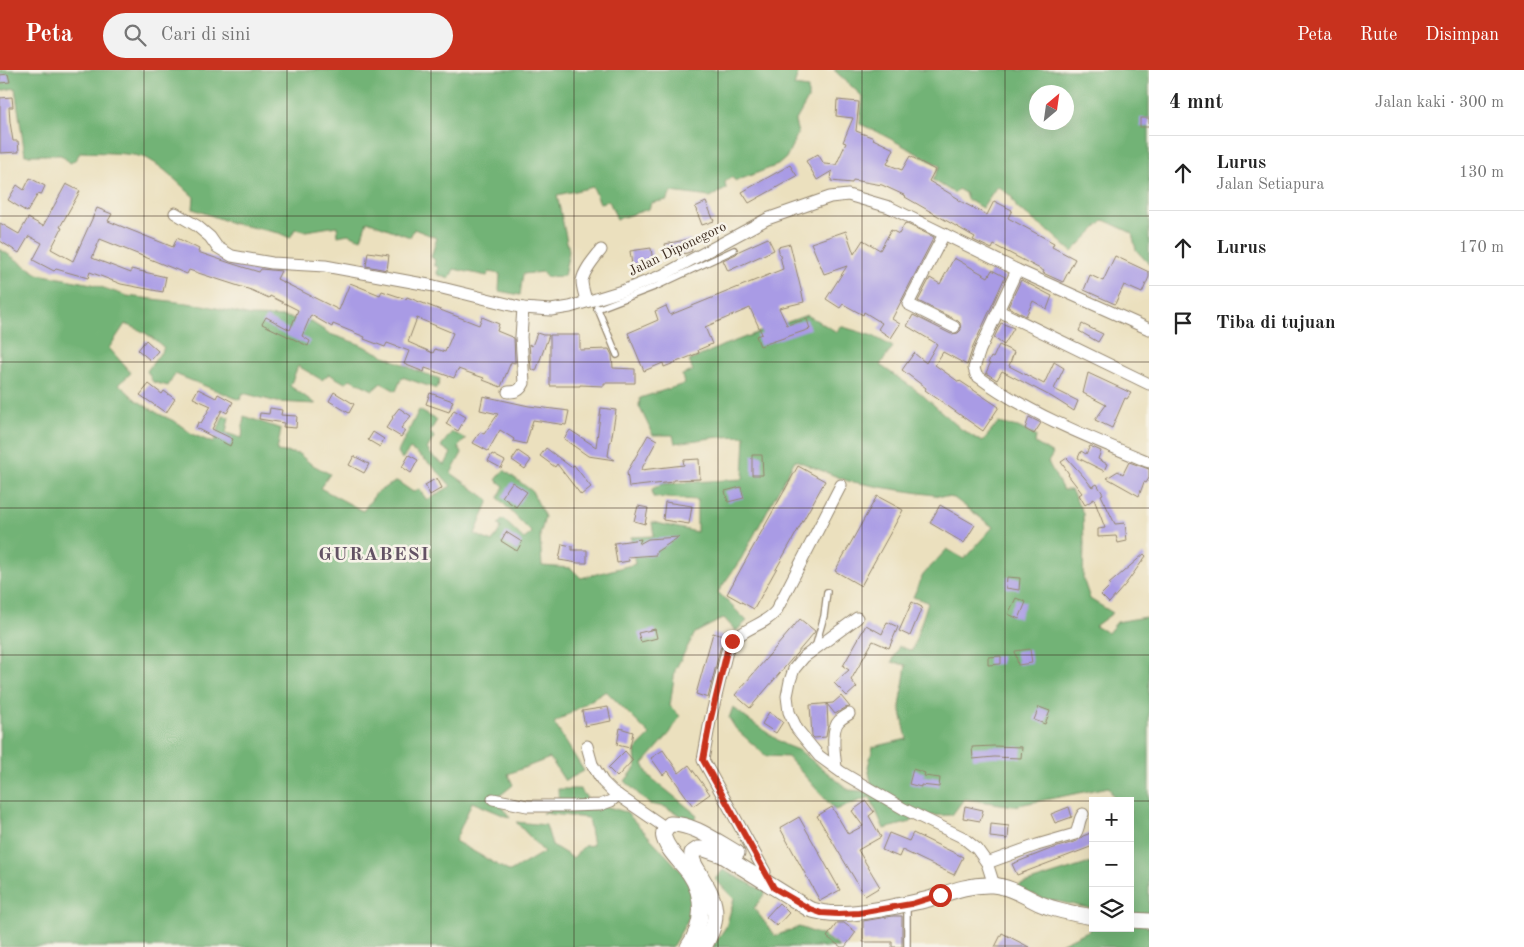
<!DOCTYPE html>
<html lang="id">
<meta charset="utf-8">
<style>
body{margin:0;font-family:"Old Standard TT",serif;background:#f2f2f2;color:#222}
.controls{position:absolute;right:15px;bottom:15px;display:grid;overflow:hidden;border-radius:0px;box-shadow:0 5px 20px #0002}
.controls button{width:45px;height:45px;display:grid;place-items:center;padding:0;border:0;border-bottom:1px solid #e0e0e0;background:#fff;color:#222;font:25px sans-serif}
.compass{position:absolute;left:1029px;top:15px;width:45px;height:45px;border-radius:50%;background:#fff;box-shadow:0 5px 20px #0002;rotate:29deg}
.stop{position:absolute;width:15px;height:15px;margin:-11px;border:4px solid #c8321e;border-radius:50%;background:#fff}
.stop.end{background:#c8321e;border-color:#fff;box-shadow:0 1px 5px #0008}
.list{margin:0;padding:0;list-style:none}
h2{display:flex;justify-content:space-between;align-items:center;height:65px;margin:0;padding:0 20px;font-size:21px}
h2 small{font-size:16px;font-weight:400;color:#767676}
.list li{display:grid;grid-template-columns:32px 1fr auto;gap:15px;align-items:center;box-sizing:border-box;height:75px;padding:0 20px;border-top:1px solid #e0e0e0}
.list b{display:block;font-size:19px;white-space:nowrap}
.list p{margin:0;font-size:16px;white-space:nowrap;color:#767676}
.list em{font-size:16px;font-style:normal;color:#767676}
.icon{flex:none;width:28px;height:28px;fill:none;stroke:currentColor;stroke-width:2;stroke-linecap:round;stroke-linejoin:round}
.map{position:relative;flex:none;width:1149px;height:877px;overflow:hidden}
header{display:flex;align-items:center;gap:30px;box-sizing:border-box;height:70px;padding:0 25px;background:#c8321e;color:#fff}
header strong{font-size:24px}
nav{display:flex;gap:28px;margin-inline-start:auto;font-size:18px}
.search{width:350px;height:45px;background:#f2f2f2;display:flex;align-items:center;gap:12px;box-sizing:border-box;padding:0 18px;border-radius:28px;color:#767676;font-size:19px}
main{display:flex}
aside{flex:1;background:#fff}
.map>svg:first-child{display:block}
</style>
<header>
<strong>Peta</strong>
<div class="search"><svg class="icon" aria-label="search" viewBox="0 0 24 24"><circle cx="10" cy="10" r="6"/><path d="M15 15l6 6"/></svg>Cari di sini</div>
<nav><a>Peta</a><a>Rute</a><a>Disimpan</a></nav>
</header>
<main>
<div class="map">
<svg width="1149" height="877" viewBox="0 0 1149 877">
<rect width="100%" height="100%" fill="#f7f3e8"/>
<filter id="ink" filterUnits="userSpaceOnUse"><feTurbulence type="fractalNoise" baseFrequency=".02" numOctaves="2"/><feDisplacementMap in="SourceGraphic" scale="10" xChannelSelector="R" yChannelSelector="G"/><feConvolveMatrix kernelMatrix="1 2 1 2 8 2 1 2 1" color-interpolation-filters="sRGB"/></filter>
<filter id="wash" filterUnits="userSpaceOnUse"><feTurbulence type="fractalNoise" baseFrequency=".0096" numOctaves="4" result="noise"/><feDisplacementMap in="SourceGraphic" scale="20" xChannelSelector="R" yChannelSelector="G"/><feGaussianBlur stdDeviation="1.12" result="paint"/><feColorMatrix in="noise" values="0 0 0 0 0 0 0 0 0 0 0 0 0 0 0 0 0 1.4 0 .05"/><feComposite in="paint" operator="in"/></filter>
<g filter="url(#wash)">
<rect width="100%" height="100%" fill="#ebe0be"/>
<g fill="#72b376" stroke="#566e4a" fill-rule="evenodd">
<path d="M0 0H799L794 16 808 18V29L795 52 798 63 786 88 778 95 736 111 731 107 725 112 726 119 710 127 671 122 667 130 651 133 649 139 617 149 609 131 600 133 593 117 557 125 569 181 564 206 546 207 543 202 523 204 520 225 499 221 500 204 489 202 487 206 454 199 449 209 437 204 438 197 434 195 435 190 431 187 437 168 414 159 410 167 367 151 361 169 348 164 338 166 337 156 306 161 295 159 290 168 279 163 232 153 193 139 194 127C179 114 165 98 148 89 133 82 99 83 81 82L74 91 70 93 61 85H25L15 18 0 21Z"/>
<path d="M834 0H1149V194L1136 180 1132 163 1104 150 1072 182 1052 164 1017 138 1011 126 997 116 982 138 967 129 965 123 958 119 954 123 933 110 940 96C913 82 888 66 860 54L863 27ZM1036 22H1066V52H1036Z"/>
<path d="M0 179 38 204 92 214 127 226 203 235 251 246 285 247 310 251 330 264 359 274 415 300 440 309 437 319 402 307 396 321 381 313 373 320 350 309 345 313 329 304 322 310 298 296 290 316 316 334 277 332 243 323 240 330 175 304 168 316 153 312 147 301 164 278C152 266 140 259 125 254L109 278 131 303 119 314 136 330 159 344 176 352 192 364 213 373 223 346 229 347 226 363 242 368 244 346 281 359 277 381 299 384 311 394 330 404 320 418 363 441 377 422 397 411 413 422 419 419 427 430 451 416C440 403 424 387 410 379L402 389 398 382 419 340 437 350 430 362 434 367 427 379 433 387 445 395 451 383 441 376 452 362 466 369 458 377 462 383 451 403 489 430 475 464 492 472 501 458 498 454 503 449 524 469 532 463 498 428 504 416 496 410 504 400 532 421 545 447 540 465 542 496 571 498 581 508 635 494 631 467 654 466 652 452 697 462V430L653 427 652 419 662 414 743 409 745 366 719 367 675 373 673 365H653L639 336 640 328 684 314 682 305 693 301 689 291 724 275 807 245 837 262 840 256 873 266 893 277 880 295 919 322 961 359 982 372 998 353 1018 357 1036 366 1035 373 1053 384 1048 392 1063 420H1071L1083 443 1084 474 1083 508 1090 529 1113 543 1095 556 1108 563 1117 552 1145 547 1149 550V877H1054L1090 860 1093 854V858H1130V731H1115L1109 717 1014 736 964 729 952 745 916 746 911 752 884 759 870 727 835 740 788 687 766 686 736 659 729 648 733 637 746 648 785 675 800 681 849 720 873 722 868 697 873 677 907 669 900 637 906 595 892 592 899 576 912 581 928 532 913 527 923 505 947 479 964 489 993 457 954 428 886 418 848 411 795 390 741 489 718 522 747 551 736 561 724 548 695 563 675 600 670 636 680 646 670 663 643 694 649 706 697 745 693 752 665 737 649 734 625 711 636 697 635 680 650 665 606 621 554 653 584 701 565 711 550 688 508 704 513 715 497 728 510 748 472 732 455 771 510 802 544 782 516 752 546 755 552 775 573 788 584 776 593 775 588 748 542 743 559 735 558 719H580L590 732 626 742 692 813 689 848 672 877H0Z"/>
<path d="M1093 792V839L1042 828 1014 817Z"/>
<path d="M723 800 766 822 754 838 775 866 799 857 824 866 839 877H712L726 857 734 829 715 809Z"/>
</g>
<g id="blocks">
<g fill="#a99be5" fill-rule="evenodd">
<path d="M8 4 10 12 0 13V5Z"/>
<path d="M12 27 13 37H9L10 52 13 71H18L19 82 0 83V28Z"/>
<path d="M837 30 859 32 856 61 874 68 873 69 894 79 887 94 902 100 910 86 935 100 929 111 959 129 958 130 987 145 994 131 1012 140 1008 148 1054 173 1052 177 1075 189 1063 212 1043 203 1044 201 994 175 992 179 973 170 975 167 905 127 906 126 882 115 853 110 852 113 831 111 832 101 817 110 806 91 818 84 824 94 836 95 846 73 843 72 853 48 836 46Z"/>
<rect x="1140" y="48" width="9" height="9"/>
<path d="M790 95 797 106 749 133 742 122Z"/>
<path d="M30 108 45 116 41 125 38 124 27 142 8 130 17 115 24 120Z"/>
<path d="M66 114 80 121 60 157 62 158 51 179 73 191 97 138 112 144 108 151 173 177 177 168 199 179 198 182 230 193 259 202 261 199 281 201 277 209 339 240 350 213 380 225 382 221 406 229 407 227 479 255 482 247 499 254 497 261 514 268 515 293 511 292 501 317 483 310 484 308 458 299 454 308 425 298 424 302 404 294 409 281 387 273 385 277 364 269 365 267 333 254 332 257 311 245 302 266 310 271 308 276 262 254 266 247 290 260 298 240 270 226 269 228 251 220 189 200 187 204 100 169 92 188 131 203V199L166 207 163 222 121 214 90 202 88 208 56 199 54 201 33 190 42 173 29 166 19 183 0 171V153L19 164 28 148 43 156ZM417 248 453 263 445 282 435 279 433 283 408 272Z"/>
<path d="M706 132 714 151 702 155 695 137Z"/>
<path d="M905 153 934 167 892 249 900 254 891 268 878 259 882 253 864 242 863 245 843 234 840 238 826 229 847 196 824 204 811 173 846 161 854 184 863 170 880 180 891 160 899 164Z"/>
<path d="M768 168 774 180 728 201 723 190 736 184 739 181Z"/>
<path d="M690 169 692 181 687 183 668 187 665 174Z"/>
<path d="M790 174 804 232 779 238 787 255 807 249 810 259 760 276 756 266 762 264 750 238 705 257 712 274 698 280 699 283 664 297 663 293 644 301 628 263 658 250 655 241 666 236 670 245 783 199 778 177Z"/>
<path d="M651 178 653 193 632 195 630 181Z"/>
<path d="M368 182 389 185 387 200 366 196Z"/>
<path d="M1115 186 1149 202V207L1142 223 1124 215 1115 234 1084 220 1090 205 1103 211Z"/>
<path d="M954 188 988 207 992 200 1005 207 973 277 967 295 943 282 935 295 959 312 960 311 999 337 983 361 925 320 926 318 902 300 914 283 926 293 937 274 907 256 913 245 951 264 958 263 961 260 960 253 958 251 918 231 930 208 940 214Z"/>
<path d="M1021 210 1052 226 1047 239 1033 231 1026 246 1008 237Z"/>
<path d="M1001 253 1014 258 1004 275 994 268Z"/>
<path d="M1082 254 1103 264 1098 272 1079 261Z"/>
<path d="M537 263 543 265H549L536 301 531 299 529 274 532 276Z"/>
<path d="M550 265H580V280L609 279 612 285 613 298 635 299V313H604V316L580 315V316H550Z"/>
<path d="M146 270 158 281 150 290 138 280Z"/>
<path d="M999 275 1014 282 1009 296 1044 314 1054 292 1064 298 1054 319 1078 331 1074 341 1052 327 1002 301 997 310 986 303 990 294 988 293 991 287 993 288Z"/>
<path d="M1088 303 1131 323 1127 329 1125 328 1112 358 1095 350 1106 335 1083 323Z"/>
<path d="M149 314 162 324 164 321 175 329 166 343 140 325Z"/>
<path d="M198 319 216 328 218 324 233 332 227 343 222 340 212 359 233 369 230 376 196 358 198 352 201 353 211 336 193 328Z"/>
<path d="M334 322 354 334 349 343 329 331Z"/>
<path d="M430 323 453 331 449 342 426 334Z"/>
<path d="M483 326 529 336 569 341 566 355 533 350 526 374 513 371 514 369 500 360 488 381 473 373 480 362 484 364 498 344 480 340Z"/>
<path d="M270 338 282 340 281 345 297 346 296 358 283 357 284 353 259 349 260 343 269 344Z"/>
<path d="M399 338 411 346 401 358 405 361 401 367 386 358 393 348 392 347Z"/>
<path d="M601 338 616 340 611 372H610L608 386 615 390 588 386 564 369 570 360 596 377Z"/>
<path d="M454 340 466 347 458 361 446 354Z"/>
<path d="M1029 347 1041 353 1034 364 1025 359Z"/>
<path d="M373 362 384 369 380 377 368 370Z"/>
<path d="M648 365 657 370 641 400 684 395 683 390 699 389 700 409 673 410V412L629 417 627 402Z"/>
<path d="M1090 376 1101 381 1098 389 1107 394 1104 401 1078 388 1081 381 1086 384Z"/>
<path d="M546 378 571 397 574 395 591 417 581 425 557 394 555 397 540 386Z"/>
<path d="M518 381 531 390 525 399 512 390Z"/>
<path d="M492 384 505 391 501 398 488 391Z"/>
<path d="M409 385 418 390 411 403 402 397Z"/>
<path d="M752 385H762L763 405H752Z"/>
<path d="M354 386 369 394 364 403 349 395Z"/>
<path d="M1067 388 1084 407 1092 417 1097 414 1103 424 1101 425 1115 454 1125 453 1127 471 1118 473 1116 466 1098 467V459L1105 458 1094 429 1085 435 1079 425 1082 423 1068 405 1069 404 1061 392Z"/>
<path d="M1129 392 1149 399V408L1146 413 1144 412 1139 426 1107 408 1118 401 1123 404Z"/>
<path d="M798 396 825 411 754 539 727 524Z"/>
<path d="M437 408 442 418 430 425 425 415Z"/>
<path d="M512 412 527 422 516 437 502 427Z"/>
<path d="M741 417 744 428 728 432 725 421Z"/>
<path d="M877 426 903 440 861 516 835 501Z"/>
<path d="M665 432 692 436 689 454 663 450Z"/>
<path d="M940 435 975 455 964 473 930 453Z"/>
<path d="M638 436 648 438 645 454 634 451Z"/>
<path d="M506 462 522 472 517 481 501 471Z"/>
<path d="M679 467 656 482V485L628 487 629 491 617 493 614 473 641 469 639 474 648 469Z"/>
<path d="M562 474 572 476V480H587V493H578L559 490Z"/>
<path d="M1144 484 1146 486 1125 515 1109 533 1101 525 1111 515 1109 514Z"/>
<path d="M1007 507 1020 508 1019 520 1006 518Z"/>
<path d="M1016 528 1026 532 1019 549 1008 544Z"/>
<path d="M912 532 922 537 910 566 899 561Z"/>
<path d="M800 549 815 561 814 563 750 638 735 625Z"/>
<path d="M887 552 898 557 889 578 873 571 851 610 857 617 847 626 834 613 849 600 843 596 866 555 882 564Z"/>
<path d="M655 559 657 568 641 572 638 563Z"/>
<path d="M713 563 726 567 720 579 708 628 696 624Z"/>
<path d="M1030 579 1032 593 1018 595 1015 581Z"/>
<path d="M1001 586V594L988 595V587Z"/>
<path d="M841 626 850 637 845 638 835 644 827 634 828 655 826 667 814 668 812 666 810 635 833 633Z"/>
<path d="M608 637 611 651 585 656 582 641Z"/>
<path d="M1039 637 1050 641 1045 654 1034 650Z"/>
<path d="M769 642 783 652 776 663 762 654Z"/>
<path d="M620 658 633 662 630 678 617 675Z"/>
<path d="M994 676 1022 677 1021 688 994 687 973 689 972 677Z"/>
<path d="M663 680 679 703 689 695 710 724 693 736 668 701 663 705 651 688Z"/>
<path d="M625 681 633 690 617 707 608 698Z"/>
<path d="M913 699 925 703 924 706 940 708 939 717 921 715V717L909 714Z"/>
<path d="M866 731 874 742 869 746 881 767 858 780 880 817 865 826 817 746 832 737 848 764 863 756 852 741Z"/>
<path d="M965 736 983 740 980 751 963 748Z"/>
<path d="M1069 737 1072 747 1055 753 1051 744Z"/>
<path d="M799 747 840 820 820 831 780 758Z"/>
<path d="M991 754 1009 756 1008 769 990 767Z"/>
<path d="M1093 762V776L1017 805 1012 794 1048 780 1077 771 1083 766Z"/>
<path d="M889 763 909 771 913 763 963 787 954 805 902 780 899 787 882 780Z"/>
<path d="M779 833 789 843 777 856 766 847Z"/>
<path d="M893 846H902V877H892V872H863V851Z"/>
<path d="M837 853H844L856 862 845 877H841L827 867Z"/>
<path d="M1002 863 1029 877H995Z"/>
</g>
</g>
</g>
<g filter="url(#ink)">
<use href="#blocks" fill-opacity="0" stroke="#93856e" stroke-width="1"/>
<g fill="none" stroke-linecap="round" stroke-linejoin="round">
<defs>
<g id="lane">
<path d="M597 237 617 285"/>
<path d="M597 239 657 216 734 180"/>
<path d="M815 578 824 546 827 522"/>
<path d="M907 835V877"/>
</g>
<g id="street">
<path d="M175 143 197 156 210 167 217 177 232 186 272 193 325 196 434 216 523 238 551 240 570 237 622 221 663 205 767 149 830 127 848 125 889 137 1017 200 1149 259"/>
<path d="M944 164 908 234 954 257"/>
<path d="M1017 200 980 280 974 298 976 305C1027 343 1090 368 1149 392"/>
<path d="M586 231C585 225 582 218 582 211 584 200 594 189 601 180"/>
<path d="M999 241 1149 314"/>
<path d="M508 322C516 322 520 321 524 313L521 267 523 238"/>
<path d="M857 548 804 587 794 599 790 611 787 626 789 642 797 659 819 686 841 702 904 739 962 767 977 779 987 793 994 815"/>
<path d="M587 676 592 694 603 712 612 721 666 758"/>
<path d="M836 698C835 687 830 660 839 651 842 648 846 646 849 644"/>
<path d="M493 729 527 736H570L600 735 611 731 618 725"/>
<path d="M987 793 1037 775 1075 764C1080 758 1078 750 1083 744"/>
<path d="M765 802 703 690 710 651 727 581C729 578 730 573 733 571 745 557 765 555 776 541L841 415"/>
</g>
<g id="secondary">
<path d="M1130 850 1149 851"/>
<path d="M688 877C704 855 705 826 689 803 681 792 668 781 664 768 662 762 666 758 670 754 693 753 717 772 737 783"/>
<path d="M704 877C714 859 719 845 711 825 709 818 703 811 700 804 696 797 691 791 692 783L698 779H704L722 785 809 839C833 847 856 843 881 839 897 836 913 833 929 829 950 822 969 814 992 815 1009 816 1026 827 1041 834 1058 841 1075 844 1093 847"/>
</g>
</defs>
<use href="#lane" stroke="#93856e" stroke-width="8"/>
<use href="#street" stroke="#93856e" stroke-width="13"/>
<use href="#secondary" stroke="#93856e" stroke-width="17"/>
<use href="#lane" stroke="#fff" stroke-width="5.5"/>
<use href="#street" stroke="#fff" stroke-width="11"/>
<use href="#secondary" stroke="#fff" stroke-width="15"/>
</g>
</g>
<g fill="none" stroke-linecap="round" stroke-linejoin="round" filter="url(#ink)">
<path stroke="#c8321e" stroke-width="6" d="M732 571 727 581 710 652 703 690 774 818 810 839 821 843 838 844 859 843 911 834 940 825"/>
</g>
<path fill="none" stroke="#3b2a1e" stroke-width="1" stroke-opacity="0.55" d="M144 0V877M287 0V877M431 0V877M574 0V877M718 0V877M862 0V877M1005 0V877M0 146H1149M0 292H1149M0 438H1149M0 585H1149M0 731H1093M1130 731H1149"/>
<g text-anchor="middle" stroke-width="5" stroke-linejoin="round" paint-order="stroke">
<g font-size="14" fill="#3b2a1e" stroke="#f7f3e8">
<text transform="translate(677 178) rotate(-26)" y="5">Jalan Diponegoro</text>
</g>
<g font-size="19" font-weight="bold" letter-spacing="1" fill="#625264" stroke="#f7f3e8">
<text x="374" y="490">GURABESI</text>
</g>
</g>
</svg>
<div class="controls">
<button>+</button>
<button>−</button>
<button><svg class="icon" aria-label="layers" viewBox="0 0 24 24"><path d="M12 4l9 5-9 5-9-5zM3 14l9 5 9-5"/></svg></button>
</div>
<svg class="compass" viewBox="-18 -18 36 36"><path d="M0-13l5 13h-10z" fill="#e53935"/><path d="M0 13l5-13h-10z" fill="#767676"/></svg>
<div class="stop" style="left:940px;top:825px"></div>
<div class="stop end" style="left:732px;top:571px"></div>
</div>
<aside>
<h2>4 mnt<small>Jalan kaki · 300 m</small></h2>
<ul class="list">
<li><svg class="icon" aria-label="ahead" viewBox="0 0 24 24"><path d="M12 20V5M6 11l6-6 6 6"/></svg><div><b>Lurus</b><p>Jalan Setiapura</p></div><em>130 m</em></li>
<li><svg class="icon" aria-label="ahead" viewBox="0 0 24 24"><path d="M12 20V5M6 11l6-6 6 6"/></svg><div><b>Lurus</b></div><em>170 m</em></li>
<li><svg class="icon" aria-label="arrive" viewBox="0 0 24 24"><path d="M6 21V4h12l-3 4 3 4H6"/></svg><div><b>Tiba di tujuan</b></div></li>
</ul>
</aside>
</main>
